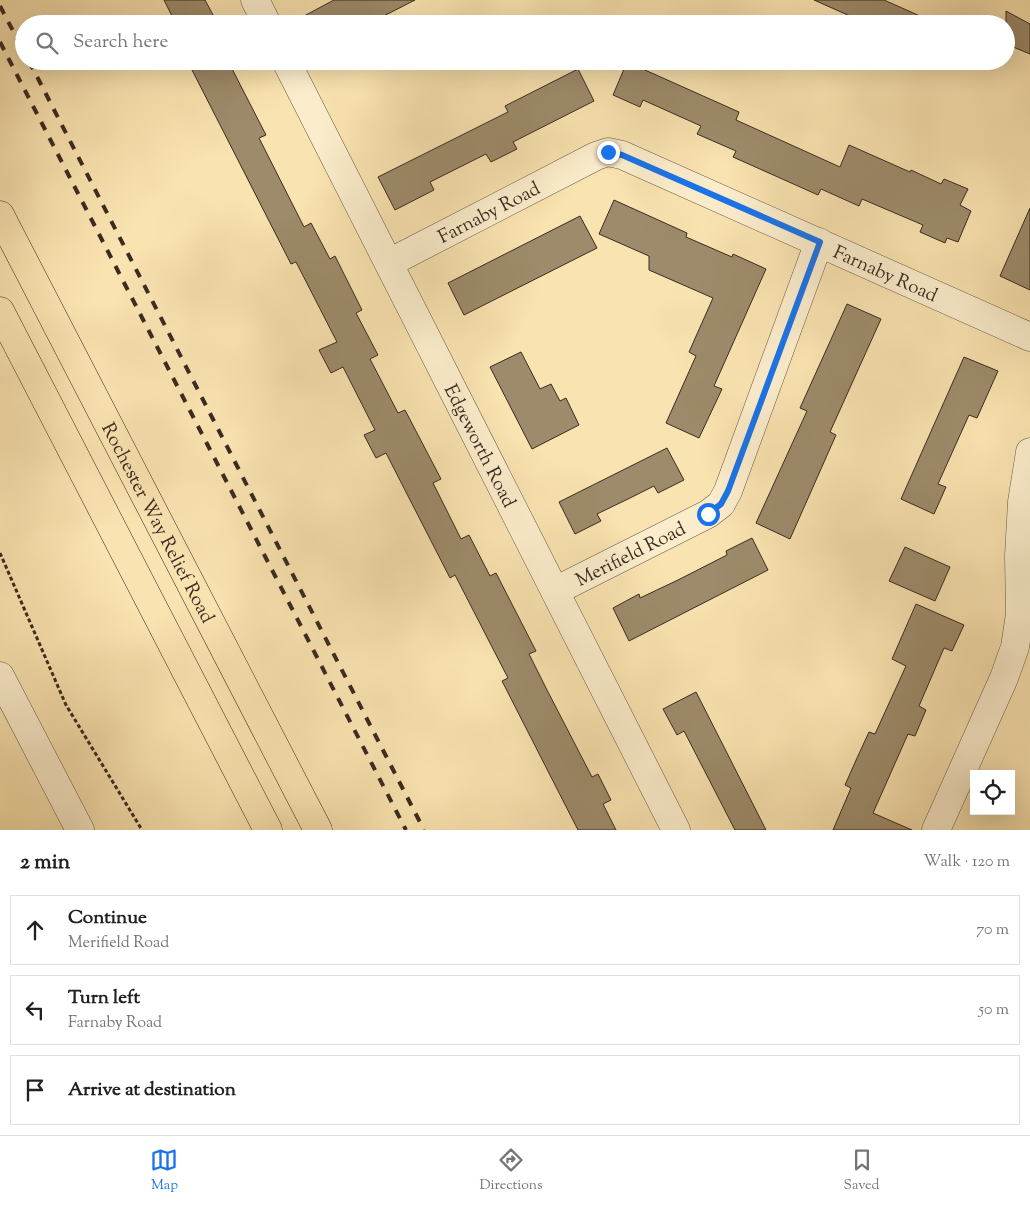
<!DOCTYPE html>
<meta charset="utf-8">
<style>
body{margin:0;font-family:"Sorts Mill Goudy",serif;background:#f2f2f2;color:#202124}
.controls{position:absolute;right:15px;bottom:15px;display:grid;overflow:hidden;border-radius:0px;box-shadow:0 5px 20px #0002}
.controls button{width:45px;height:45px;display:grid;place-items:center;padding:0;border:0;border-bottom:1px solid #e0e0e0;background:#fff;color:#202124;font:25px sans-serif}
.stop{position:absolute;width:15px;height:15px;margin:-11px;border:4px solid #1a73e8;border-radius:50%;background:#fff}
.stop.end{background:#1a73e8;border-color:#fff;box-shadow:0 1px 5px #0008}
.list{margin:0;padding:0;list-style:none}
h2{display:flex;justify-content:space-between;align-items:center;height:65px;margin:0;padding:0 20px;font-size:21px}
h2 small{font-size:16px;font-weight:400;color:#757577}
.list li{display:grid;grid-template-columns:32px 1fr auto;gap:15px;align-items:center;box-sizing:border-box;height:70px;margin:0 10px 10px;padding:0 10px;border:1px solid #e0e0e0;border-radius:0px}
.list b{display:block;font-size:19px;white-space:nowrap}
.list p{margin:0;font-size:16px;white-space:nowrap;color:#757577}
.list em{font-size:16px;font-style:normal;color:#757577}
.icon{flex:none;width:28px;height:28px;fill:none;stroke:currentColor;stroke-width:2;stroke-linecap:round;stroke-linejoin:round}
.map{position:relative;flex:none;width:1030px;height:830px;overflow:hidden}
.search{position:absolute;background:#fff;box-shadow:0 5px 20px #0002;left:15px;right:15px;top:15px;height:55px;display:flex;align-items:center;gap:12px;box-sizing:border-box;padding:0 18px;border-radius:28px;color:#757577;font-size:19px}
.sheet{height:305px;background:#fff}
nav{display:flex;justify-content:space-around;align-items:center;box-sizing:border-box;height:70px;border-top:1px solid #e0e0e0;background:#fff;font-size:14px;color:#757577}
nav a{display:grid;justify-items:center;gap:2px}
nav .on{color:#1a73e8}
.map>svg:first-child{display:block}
</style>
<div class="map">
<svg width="1030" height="830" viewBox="0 0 1030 830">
<rect width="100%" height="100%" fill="#f9e3b0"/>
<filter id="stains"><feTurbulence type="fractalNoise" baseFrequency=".004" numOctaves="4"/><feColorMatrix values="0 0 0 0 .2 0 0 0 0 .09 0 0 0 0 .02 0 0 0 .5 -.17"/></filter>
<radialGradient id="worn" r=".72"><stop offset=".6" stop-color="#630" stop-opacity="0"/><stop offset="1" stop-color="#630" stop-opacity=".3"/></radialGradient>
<g fill="#9d8b6b" stroke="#3a2b20">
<path d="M164 0H205L218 24H176Z"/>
<path d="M334 0H415L368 24H289Z"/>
<path d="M814 0H884L938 24H868Z"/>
<path d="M1006 11 1030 24V54L1006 44Z"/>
<path d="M204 61H228L266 135 259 138 304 227 311 223 330 259 335 256 362 310 356 313 378 355 370 359 398 413 405 410 441 479 433 483 461 539 469 535 490 576 496 573 536 651 529 654 547 690 592 777 598 774 611 800 603 804 616 830H578L502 681 508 678 455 575 450 578 386 453 376 458 364 435 375 430 343 367 331 373 319 350 337 342 296 262 291 264 191 68Z"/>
<path d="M954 61H975L972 69Z"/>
<path d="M627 62 739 112 736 120 840 167 849 145 910 172 911 170 941 184 944 179 968 189 960 205 971 211 958 242 947 238 945 243 920 232 923 225 862 199 859 206 821 189 818 195 733 157 736 151 697 134 701 126 643 100 640 107 613 95Z"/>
<path d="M578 69 594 101 513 142 517 149 491 162 486 154 430 182 434 190 395 210 378 177 508 112 505 106Z"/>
<path d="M614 200 687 233 686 237 732 257 733 254 766 269 714 386 722 389 699 438 666 423 696 356 689 352 713 298 649 270V256L599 234Z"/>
<path d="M1030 208V290L1000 276Z"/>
<path d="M580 216 597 248 464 315 448 283Z"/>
<path d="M847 304 881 319 830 432 836 435 790 539 756 523 807 411 800 408Z"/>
<path d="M521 352 540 389 551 384 560 401 566 398 579 425 532 449 490 367Z"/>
<path d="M964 357 998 371 977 418 969 415 938 484 946 487 934 514 901 499Z"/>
<path d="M667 448 684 480 658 493 654 486 626 500 597 514 601 521 575 534 559 502Z"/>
<path d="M752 538 768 570 629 641 613 608 639 594 640 598 678 580 727 555 726 551Z"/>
<path d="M905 547 950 567 935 601 889 581Z"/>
<path d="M916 604 964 625 952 651 944 648 919 706 926 710 915 736 908 734 873 813 912 830H833L851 788 845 785 857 758 869 732 875 734 906 666 892 659Z"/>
<path d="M696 692 724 747 766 830H735L684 731 677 735 663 709Z"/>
</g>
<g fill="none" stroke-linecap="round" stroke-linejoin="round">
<defs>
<g id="street">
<path d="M255 0 267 24"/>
<path id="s1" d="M286 61 676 830"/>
<path id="s2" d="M389 263 596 156 608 152 622 155 1030 337"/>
<path id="s3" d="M555 591 708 514 721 504 728 491 819 242"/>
<path d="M0 676 80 830"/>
<path d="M936 830 1004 678 1015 647 1020 614 1019 556 1022 502 1030 452"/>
</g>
<g id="highway">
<path id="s4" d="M0 215 318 830"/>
<path d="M0 311 268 830"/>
</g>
</defs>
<use href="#street" stroke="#6a5944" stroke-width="29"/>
<use href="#highway" stroke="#3a2b20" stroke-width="29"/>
<path stroke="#3a2b20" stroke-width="3" stroke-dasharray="4 2.5" stroke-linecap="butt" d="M0 553 66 705 142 830"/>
<use href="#street" stroke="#fbedcc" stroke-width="28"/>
<use href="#highway" stroke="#f9e3b0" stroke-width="28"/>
<g stroke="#3a2b20" stroke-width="4" stroke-dasharray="9 9" stroke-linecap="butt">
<path d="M0 6 24 52"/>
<path d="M0 42 406 830"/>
<path d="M29 61 424 830"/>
</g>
</g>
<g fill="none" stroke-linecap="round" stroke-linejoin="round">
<path stroke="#1a73e8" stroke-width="6" d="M608 152 622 155 820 242 728 491 721 504 708 514"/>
</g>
<g text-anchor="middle" stroke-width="4" stroke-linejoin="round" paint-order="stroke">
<g font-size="19" fill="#3a2b20" stroke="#fbedcc">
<text dy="7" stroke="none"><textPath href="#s2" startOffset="112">Farnaby Road</textPath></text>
<text dy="7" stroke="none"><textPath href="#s2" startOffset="549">Farnaby Road</textPath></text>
<text dy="7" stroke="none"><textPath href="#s1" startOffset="431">Edgeworth Road</textPath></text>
<text dy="7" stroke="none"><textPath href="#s4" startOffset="346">Rochester Way Relief Road</textPath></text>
<text dy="7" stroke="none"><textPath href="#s3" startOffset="84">Merifield Road</textPath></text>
</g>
</g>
<rect width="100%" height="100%" filter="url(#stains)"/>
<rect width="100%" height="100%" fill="url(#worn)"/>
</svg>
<div class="controls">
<button><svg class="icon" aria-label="locate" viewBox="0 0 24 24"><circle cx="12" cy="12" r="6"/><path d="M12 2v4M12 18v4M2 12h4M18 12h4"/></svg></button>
</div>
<div class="stop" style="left:708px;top:514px"></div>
<div class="stop end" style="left:608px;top:152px"></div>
<div class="search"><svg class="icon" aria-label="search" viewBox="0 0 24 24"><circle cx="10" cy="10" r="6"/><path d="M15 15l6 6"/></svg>Search here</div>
</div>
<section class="sheet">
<h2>2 min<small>Walk · 120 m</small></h2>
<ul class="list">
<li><svg class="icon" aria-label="ahead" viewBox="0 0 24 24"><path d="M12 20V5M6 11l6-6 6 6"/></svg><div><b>Continue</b><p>Merifield Road</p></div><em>70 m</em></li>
<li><svg class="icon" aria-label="left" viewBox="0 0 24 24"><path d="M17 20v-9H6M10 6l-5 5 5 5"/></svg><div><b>Turn left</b><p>Farnaby Road</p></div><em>50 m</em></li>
<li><svg class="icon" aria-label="arrive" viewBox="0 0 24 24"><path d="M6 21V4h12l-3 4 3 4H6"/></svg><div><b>Arrive at destination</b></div></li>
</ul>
</section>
<nav>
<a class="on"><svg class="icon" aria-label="map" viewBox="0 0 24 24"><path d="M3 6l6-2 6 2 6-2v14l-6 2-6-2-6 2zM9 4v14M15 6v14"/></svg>Map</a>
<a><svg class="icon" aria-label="directions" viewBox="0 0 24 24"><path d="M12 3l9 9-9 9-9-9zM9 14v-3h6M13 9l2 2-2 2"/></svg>Directions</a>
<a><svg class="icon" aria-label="saved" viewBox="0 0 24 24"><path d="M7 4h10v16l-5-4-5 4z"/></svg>Saved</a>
</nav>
